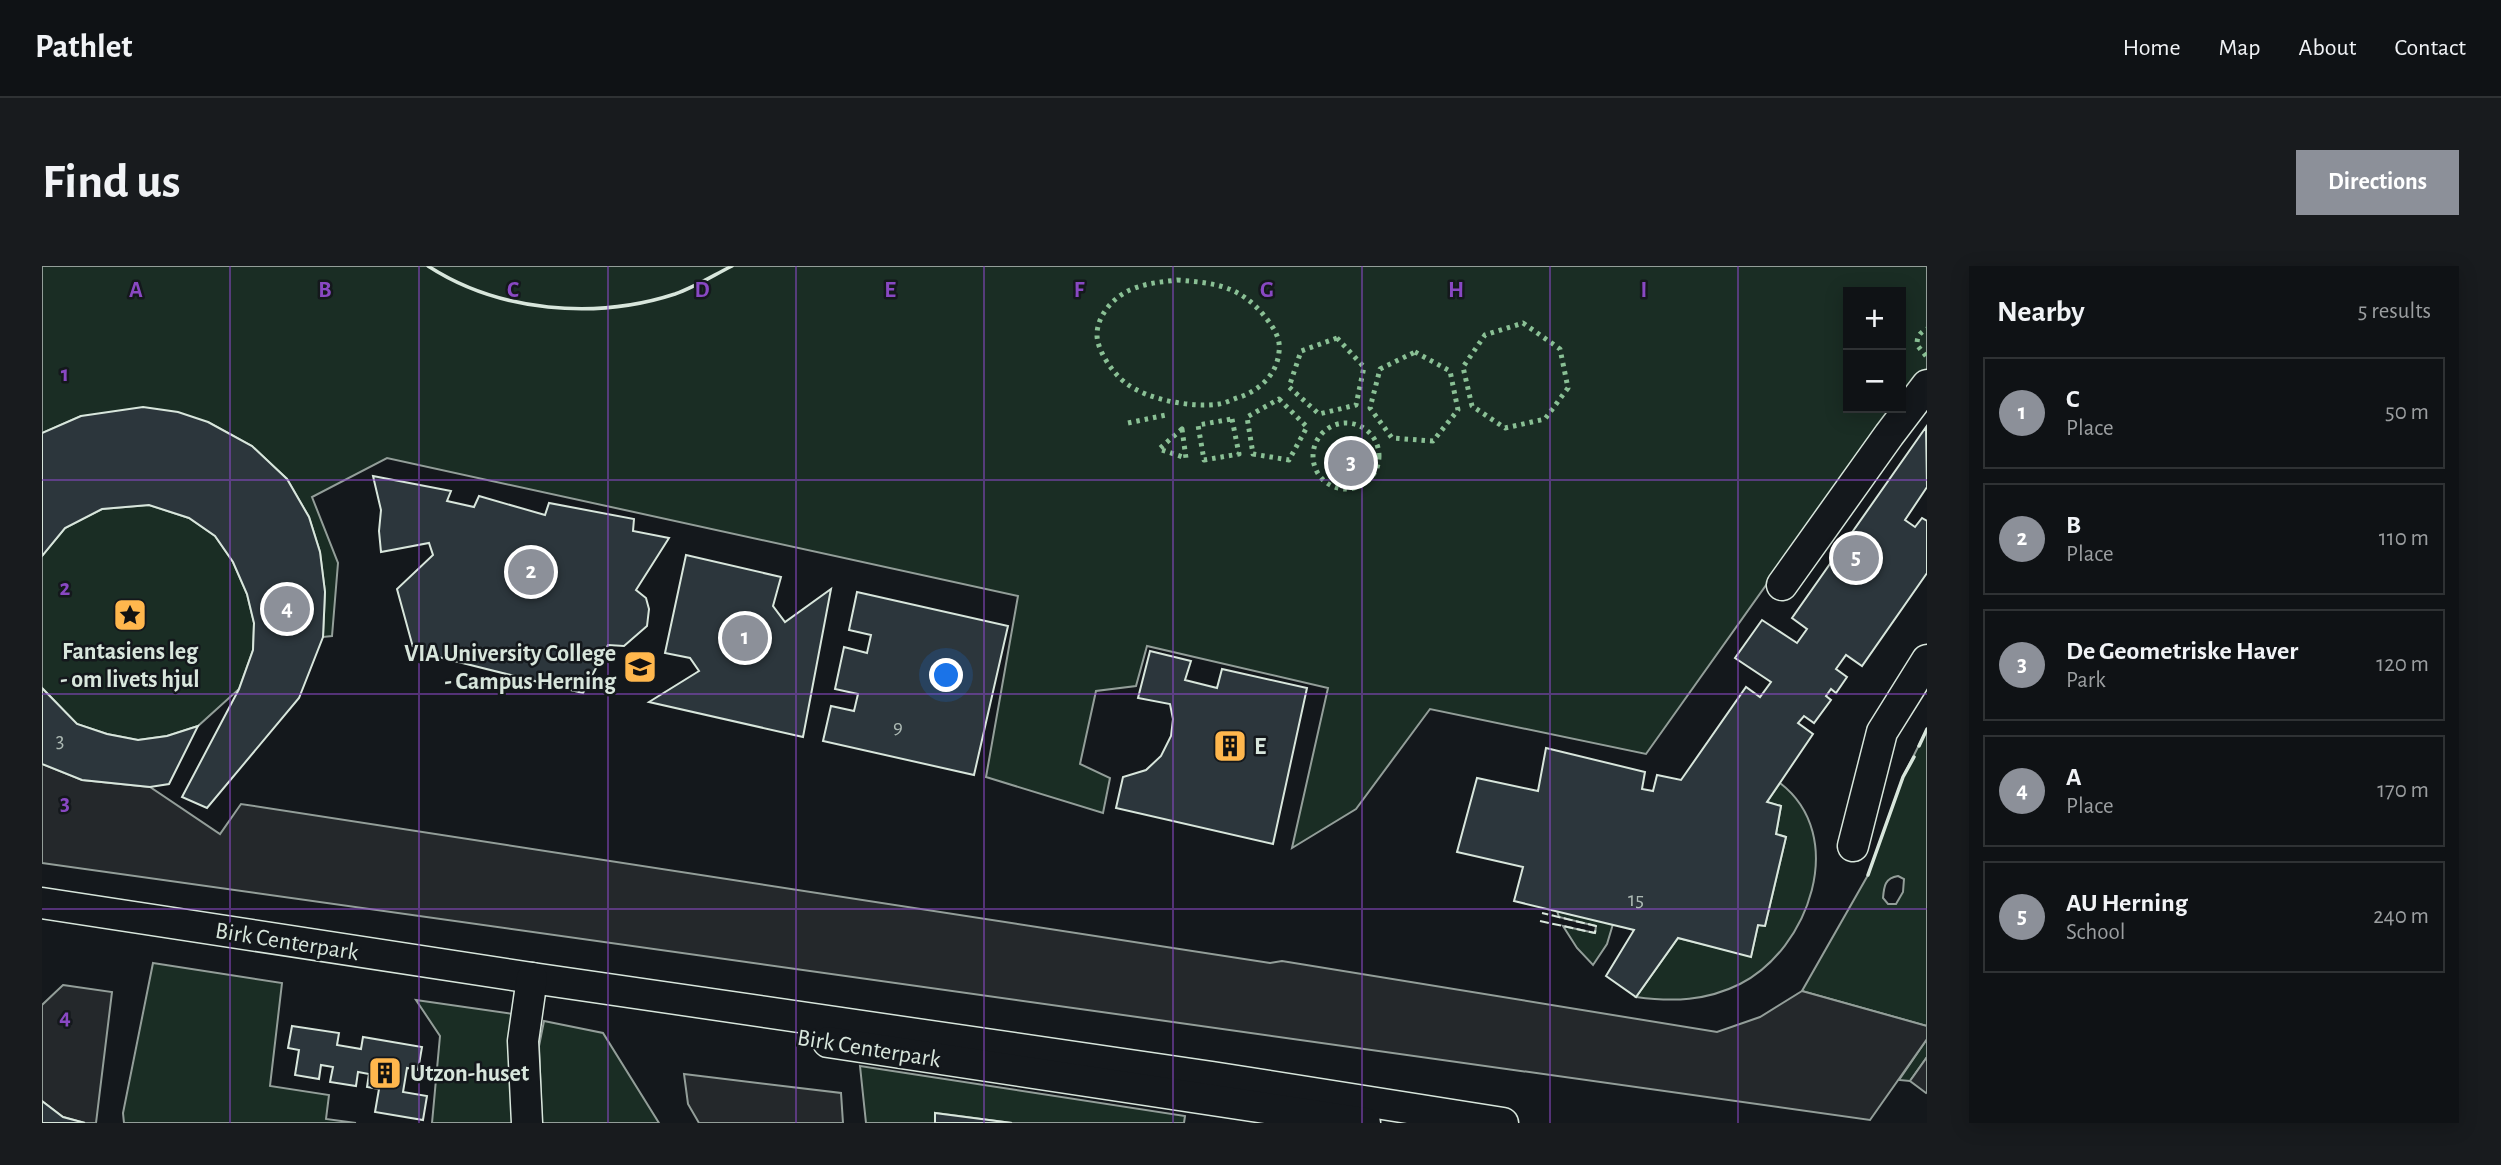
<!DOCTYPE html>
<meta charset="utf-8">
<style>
body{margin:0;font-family:"Alegreya Sans",sans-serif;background:#181b1e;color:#f1f3f6}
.controls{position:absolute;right:21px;top:21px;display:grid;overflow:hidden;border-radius:0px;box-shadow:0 4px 18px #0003}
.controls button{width:63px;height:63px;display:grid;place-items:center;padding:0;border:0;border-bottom:2px solid #2f3234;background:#0f1215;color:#f1f3f6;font:35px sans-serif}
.you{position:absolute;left:905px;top:410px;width:24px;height:24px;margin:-18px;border:5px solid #fff;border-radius:50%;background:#1a73e8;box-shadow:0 0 0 10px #1a73e833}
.badge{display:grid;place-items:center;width:46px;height:46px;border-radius:50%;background:#8c9099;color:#fff;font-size:23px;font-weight:700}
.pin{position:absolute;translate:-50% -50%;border:4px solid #fff;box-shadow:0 2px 7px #0006}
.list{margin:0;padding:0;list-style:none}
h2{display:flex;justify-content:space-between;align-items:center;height:91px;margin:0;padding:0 28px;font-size:30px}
h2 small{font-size:23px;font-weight:400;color:#9b9ea0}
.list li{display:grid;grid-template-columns:46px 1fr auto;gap:21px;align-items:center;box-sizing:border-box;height:112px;margin:0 14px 14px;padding:0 14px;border:2px solid #2f3234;border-radius:0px}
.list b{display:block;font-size:26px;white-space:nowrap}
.list p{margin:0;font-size:23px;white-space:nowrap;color:#9b9ea0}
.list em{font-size:23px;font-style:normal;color:#9b9ea0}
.map{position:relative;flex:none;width:1885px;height:857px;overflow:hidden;border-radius:0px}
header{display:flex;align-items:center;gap:42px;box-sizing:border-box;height:98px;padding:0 35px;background:#0f1215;border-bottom:2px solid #2f3234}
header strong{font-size:33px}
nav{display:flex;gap:38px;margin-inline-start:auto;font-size:24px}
.intro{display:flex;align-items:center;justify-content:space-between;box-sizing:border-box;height:168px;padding:0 42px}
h1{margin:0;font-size:49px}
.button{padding:18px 32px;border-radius:0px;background:#8c9099;color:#fff;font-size:24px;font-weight:700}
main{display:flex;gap:42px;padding:0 42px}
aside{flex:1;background:#0f1215;border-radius:0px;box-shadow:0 4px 18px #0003}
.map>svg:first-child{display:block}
</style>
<header>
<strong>Pathlet</strong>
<nav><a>Home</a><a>Map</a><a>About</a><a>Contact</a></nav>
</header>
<div class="intro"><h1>Find us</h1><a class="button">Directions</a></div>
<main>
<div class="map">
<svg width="1885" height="857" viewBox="0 0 1885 857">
<rect width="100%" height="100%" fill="#14181c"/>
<g fill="#1a2d24" stroke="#939e99" stroke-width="2" fill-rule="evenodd">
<path d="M0 0H1885V114L1867 118 1859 130V26H1806V142H1850L1604 488 1388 443 1314 543 1250 582 1286 422 1105 380 1094 420 1054 425 1038 498 1068 512 1061 547 944 511 976 330 345 192 270 231 296 297 290 370 281 371 283 326 278 286 267 251 245 213 210 180 166 156 39 150 0 167Z"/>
<path d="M107 239 147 252 173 270 191 296 205 328 212 357 211 384 197 423 156 460 125 470 96 474 65 468 35 458 0 422V290L23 262 60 243Z"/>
<path d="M1885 463V760L1760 725 1826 609 1861 511ZM1856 610 1862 613 1861 626 1854 638H1846L1841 632C1842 620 1843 612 1856 610Z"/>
<path d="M1738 517C1807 570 1767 683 1698 718 1664 735 1631 736 1594 731L1636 672 1709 690 1716 659 1723 660 1744 571 1734 568 1739 540 1725 536Z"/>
<path d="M1515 645 1571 658 1565 678 1551 699 1535 682 1521 660 1553 667 1554 660 1517 651Z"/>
<path d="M111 697 240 717 228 820 287 829 284 853 314 857H82L81 847Z"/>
<path d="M374 734 471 748 469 835 471 857H390L398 770Z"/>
<path d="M502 755 561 767 617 857H500L497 780Z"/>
<path d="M1885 773V791L1868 815 1857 814Z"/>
<path d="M818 800 1143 850 1142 857H970L893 847V857H824Z"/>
</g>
<g fill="#24282b" stroke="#939e99" stroke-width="2">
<path d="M0 498 40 514 108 521 178 568 199 538 1228 697 1240 695 1675 766 1718 751 1760 725 1885 760V773L1828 854 0 597Z"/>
<path d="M21 719 70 726 54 857H43L21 851 0 835V739Z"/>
<path d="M1885 791V826L1884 827 1868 815Z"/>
<path d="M642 808 799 827 801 857H657L646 838Z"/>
</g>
<g fill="#2c363c" stroke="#d8e6dc" stroke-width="2">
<path d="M101 141 136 146 166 156 210 180 245 213 267 251 278 286 283 326 281 371 257 432 165 542 140 531 197 423 211 384 212 357 205 328 191 296 173 270 147 252 107 239 60 243 23 262 0 290V167L39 150Z"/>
<path d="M1884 161 1885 221 1863 254 1873 261 1880 252 1885 255V307L1820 400 1804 389 1794 403 1805 411 1794 427 1789 423 1784 430 1789 434 1772 457 1762 450 1756 457 1771 468 1725 536 1739 540 1734 568 1744 571 1723 660 1716 659 1709 691 1636 672 1594 731 1564 710 1592 664 1472 635 1481 601 1415 586 1435 512 1496 525 1504 482 1603 506 1600 523 1611 525 1615 509 1639 514 1704 421 1718 431 1729 416 1693 392 1720 354 1755 377 1765 363 1750 352Z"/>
<path d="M331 210 409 225 405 235 432 241 437 230 503 249 507 237 592 253 591 265 627 272 594 324 604 332 607 343 605 360 582 380 566 379 541 427 372 385 355 323 391 289 387 277 339 286 337 265 339 244Z"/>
<path d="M644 289 739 311 731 340 743 356 789 323 761 471 607 436 657 405 648 392 623 387Z"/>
<path d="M815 326 966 360 932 509 781 475 789 440 812 445 816 428 793 423 802 381 825 387 829 369 807 364Z"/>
<path d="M1108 385 1149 395 1143 414 1175 422 1180 403 1265 422 1231 578 1074 542 1081 511 1104 504 1119 490 1129 470 1131 453 1128 438 1096 432Z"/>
<path d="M0 422 35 458 65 468 96 474 125 470 156 460 127 518 108 521 40 514 0 498Z"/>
<path d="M250 760 297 767 295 779 319 783 321 771 380 781 376 804 365 802 361 826 385 830 381 854 333 846 337 823 325 821 327 808 316 806 314 820 288 816 291 801 279 799 277 813 253 809 257 784 246 782Z"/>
<path d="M0 835 21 851 43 857H0Z"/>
<path d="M893 847 970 857H893Z"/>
</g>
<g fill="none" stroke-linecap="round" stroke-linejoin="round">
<defs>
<g id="minor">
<path d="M1740 319 1847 169 1885 119"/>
<path d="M1811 580 1840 466 1885 394"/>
<path d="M0 637 490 712 1170 811 1461 857"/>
<path d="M786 776 1323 857"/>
<path d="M485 857 481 775 490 712"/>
</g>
</defs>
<use href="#minor" stroke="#d8e6dc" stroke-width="33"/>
<use href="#minor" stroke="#14181c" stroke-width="30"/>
<g stroke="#8ac095" stroke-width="5" stroke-dasharray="3.5 5" stroke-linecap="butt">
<path d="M1135 14C1174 17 1199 20 1224 52 1232 62 1239 73 1237 86 1235 108 1218 124 1198 131 1191 133 1184 137 1177 138 1150 142 1107 134 1085 118 1072 109 1055 85 1055 69 1055 49 1072 31 1088 24 1104 17 1119 16 1135 14Z"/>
<path d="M1481 57 1518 83 1526 122 1503 153 1463 162 1430 140 1421 101 1443 69Z"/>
<path d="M1295 72 1322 101 1314 139 1277 148 1247 121 1259 85Z"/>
<path d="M1373 86 1408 105 1416 144 1391 175 1350 172 1328 142 1338 103Z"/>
<path d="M1884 90 1875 79C1875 71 1877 67 1885 63"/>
<path d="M1237 133 1265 161 1247 194 1211 188 1205 151Z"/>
<path d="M1190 153 1197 188 1162 194 1156 159Z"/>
<circle cx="1304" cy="190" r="33"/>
<path d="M1086 157 1124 149"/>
<path d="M1140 163 1144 192 1117 183Z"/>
</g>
<path stroke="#d8e6dc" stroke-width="2" stroke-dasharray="9 3.5" stroke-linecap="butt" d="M1498 655 1553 667 1554 660 1500 647"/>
<g stroke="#d8e6dc" stroke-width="3.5">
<path d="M386 0C457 46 553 54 633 28 653 21 672 9 690 0"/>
<path d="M1877 480 1885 463"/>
<path d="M1826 609 1861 511 1872 491"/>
</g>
</g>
<path fill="none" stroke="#8948c3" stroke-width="2" stroke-opacity="0.55" d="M188 0V857M377 0V857M566 0V857M754 0V857M942 0V857M1131 0V857M1320 0V857M1508 0V857M1696 0V857M0 214H1885M0 428H1885M0 643H1885"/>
<defs>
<symbol id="sight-square" viewBox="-11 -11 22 22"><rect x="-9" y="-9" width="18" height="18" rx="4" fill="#ffb74d" stroke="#14181c"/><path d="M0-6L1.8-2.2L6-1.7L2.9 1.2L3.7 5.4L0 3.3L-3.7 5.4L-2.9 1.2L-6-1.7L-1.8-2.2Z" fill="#111"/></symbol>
<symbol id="university-square" viewBox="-11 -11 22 22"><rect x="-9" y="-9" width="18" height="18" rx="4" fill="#ffb74d" stroke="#14181c"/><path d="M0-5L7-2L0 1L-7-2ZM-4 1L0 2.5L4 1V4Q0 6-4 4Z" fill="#111"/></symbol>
<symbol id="building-square" viewBox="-11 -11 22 22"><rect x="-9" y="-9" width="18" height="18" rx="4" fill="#ffb74d" stroke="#14181c"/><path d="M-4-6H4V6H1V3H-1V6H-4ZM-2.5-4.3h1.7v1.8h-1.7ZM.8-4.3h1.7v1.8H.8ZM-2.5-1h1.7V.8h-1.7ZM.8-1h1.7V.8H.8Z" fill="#111"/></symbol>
</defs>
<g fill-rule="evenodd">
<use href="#sight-square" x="69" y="330" width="38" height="38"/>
<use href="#university-square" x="579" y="382" width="38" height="38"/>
<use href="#building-square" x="1169" y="461" width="38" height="38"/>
<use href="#building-square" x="324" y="788" width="38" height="38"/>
</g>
<g text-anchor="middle" stroke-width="5" stroke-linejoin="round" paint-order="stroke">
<g font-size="21" fill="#adbab4">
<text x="856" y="467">9</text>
<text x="18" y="481">3</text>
<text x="1594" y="640">15</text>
</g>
<g font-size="24" font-weight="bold" fill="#d8e6dc" stroke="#14181c" text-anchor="start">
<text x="88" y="393" text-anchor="middle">Fantasiens leg<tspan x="88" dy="28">- om livets hjul</tspan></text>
<text x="574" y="395" text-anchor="end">VIA University College<tspan x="574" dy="28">- Campus Herning</tspan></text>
<text x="1212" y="488">E</text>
<text x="368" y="815">Utzon-huset</text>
</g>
<g font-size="24" fill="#d8e6dc" stroke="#14181c">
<text transform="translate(245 675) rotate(9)" y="8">Birk Centerpark</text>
<text transform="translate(827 782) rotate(9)" y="8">Birk Centerpark</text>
</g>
</g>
<g font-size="23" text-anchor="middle" font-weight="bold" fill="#8948c3" stroke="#14181c" stroke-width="5" stroke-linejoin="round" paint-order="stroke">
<text x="94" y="31">A</text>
<text x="283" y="31">B</text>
<text x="471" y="31">C</text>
<text x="660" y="31">D</text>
<text x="848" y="31">E</text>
<text x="1037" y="31">F</text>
<text x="1225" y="31">G</text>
<text x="1414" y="31">H</text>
<text x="1602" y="31">I</text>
<text x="23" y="115">1</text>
<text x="23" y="329">2</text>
<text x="23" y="544">3</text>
<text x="23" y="758">4</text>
</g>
</svg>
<div class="controls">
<button>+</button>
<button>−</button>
</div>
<div class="you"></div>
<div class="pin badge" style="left:703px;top:372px">1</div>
<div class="pin badge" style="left:489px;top:306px">2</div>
<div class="pin badge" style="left:1309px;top:197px">3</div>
<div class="pin badge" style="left:245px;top:343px">4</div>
<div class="pin badge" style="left:1814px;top:292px">5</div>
</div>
<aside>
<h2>Nearby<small>5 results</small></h2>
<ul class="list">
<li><span class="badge">1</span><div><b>C</b><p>Place</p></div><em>50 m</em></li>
<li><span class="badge">2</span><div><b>B</b><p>Place</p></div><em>110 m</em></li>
<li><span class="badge">3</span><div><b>De Geometriske Haver</b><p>Park</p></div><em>120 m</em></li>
<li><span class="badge">4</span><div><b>A</b><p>Place</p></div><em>170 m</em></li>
<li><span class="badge">5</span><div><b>AU Herning</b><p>School</p></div><em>240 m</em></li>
</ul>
</aside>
</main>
